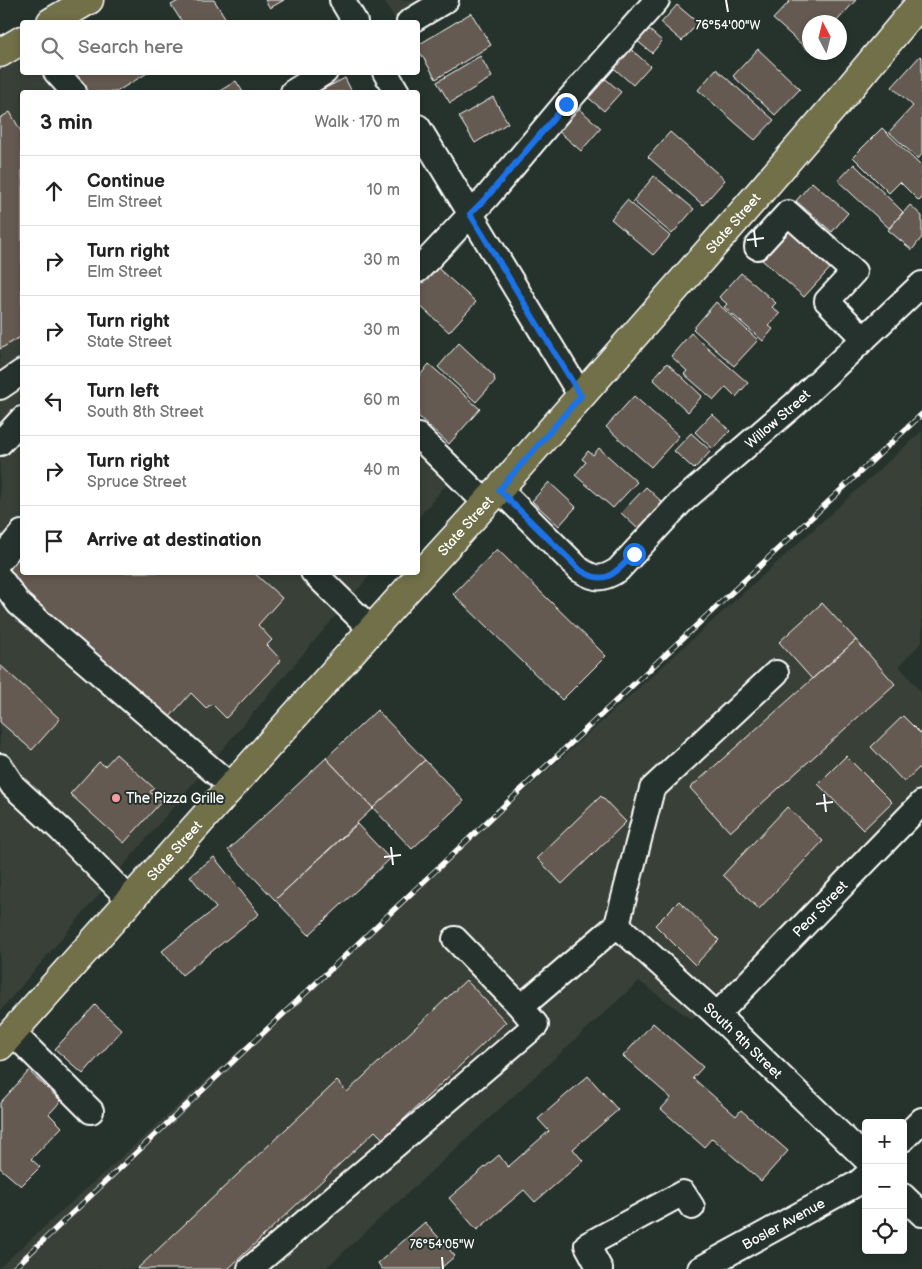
<!DOCTYPE html>
<meta charset="utf-8">
<style>
body{margin:0;font-family:"Balsamiq Sans",sans-serif;background:#f2f2f2;color:#222}
.controls{position:absolute;right:15px;bottom:15px;display:grid;overflow:hidden;border-radius:5px;box-shadow:0 2px 8px #0003}
.controls button{width:45px;height:45px;display:grid;place-items:center;padding:0;border:0;border-bottom:1px solid #e0e0e0;background:#fff;color:#222;font:25px sans-serif}
.compass{position:absolute;left:802px;top:15px;width:45px;height:45px;border-radius:50%;background:#fff;box-shadow:0 2px 8px #0003;rotate:353deg}
.stop{position:absolute;width:15px;height:15px;margin:-11px;border:4px solid #1a73e8;border-radius:50%;background:#fff}
.stop.end{background:#1a73e8;border-color:#fff;box-shadow:0 1px 5px #0008}
.list{margin:0;padding:0;list-style:none}
h2{display:flex;justify-content:space-between;align-items:center;height:65px;margin:0;padding:0 20px;font-size:21px}
h2 small{font-size:16px;font-weight:400;color:#767676}
.list li{display:grid;grid-template-columns:32px 1fr auto;gap:15px;align-items:center;box-sizing:border-box;height:70px;padding:0 20px;border-top:1px solid #e0e0e0}
.list b{display:block;font-size:19px;white-space:nowrap}
.list p{margin:0;font-size:16px;white-space:nowrap;color:#767676}
.list em{font-size:16px;font-style:normal;color:#767676}
.icon{flex:none;width:28px;height:28px;fill:none;stroke:currentColor;stroke-width:2;stroke-linecap:round;stroke-linejoin:round}
.map{position:relative;flex:none;width:922px;height:1269px;overflow:hidden}
.search{position:absolute;background:#fff;box-shadow:0 2px 8px #0003;left:20px;top:20px;width:400px;height:55px;display:flex;align-items:center;gap:12px;box-sizing:border-box;padding:0 18px;border-radius:5px;color:#767676;font-size:19px}
.panel{position:absolute;background:#fff;box-shadow:0 2px 8px #0003;left:20px;top:90px;width:400px;height:485px;border-radius:5px}
.map>svg:first-child{display:block}
</style>
<div class="map">
<svg width="922" height="1269" viewBox="0 0 922 1269">
<rect width="100%" height="100%" fill="#26332d"/>
<filter id="ink" filterUnits="userSpaceOnUse"><feTurbulence type="fractalNoise" baseFrequency=".02" numOctaves="2"/><feDisplacementMap in="SourceGraphic" scale="10" xChannelSelector="R" yChannelSelector="G"/><feConvolveMatrix kernelMatrix="1 2 1 2 8 2 1 2 1" color-interpolation-filters="sRGB"/></filter>
<g filter="url(#ink)">
<g fill="#393f38">
<path d="M383 0H428L396 20Z"/>
<path d="M22 53V72L42 73 61 92H22V572L372 573 0 1011V66Z"/>
<path d="M922 431V642L899 666 922 693V788L692 1020 639 981 325 1269H0V1267Z"/>
<path d="M418 448 450 480 418 518Z"/>
</g>
<g fill="#655a51" stroke="#fff">
<path d="M180 0H214L228 22H182L171 5Z"/>
<path d="M265 0H284L270 8Z"/>
<path d="M791 0H856L836 22H810L809 51 773 19Z"/>
<path d="M677 5 698 23 682 41 661 23Z"/>
<path d="M471 13 491 45 436 79 418 49V45Z"/>
<path d="M646 27 662 41 652 53 636 40Z"/>
<path d="M625 44 650 66 633 85 608 63Z"/>
<path d="M758 49 800 89 775 115 733 76Z"/>
<path d="M480 56 492 77 450 103 437 82Z"/>
<path d="M920 56 922 58V154L918 159 889 132 913 106 892 87Z"/>
<path d="M716 69 774 120 755 140 698 90Z"/>
<path d="M71 72H149L116 92H84Z"/>
<path d="M601 75 621 92 604 111 584 94Z"/>
<path d="M345 78 352 92H318Z"/>
<path d="M236 81 243 92H218Z"/>
<path d="M493 97 508 123 475 143 459 117Z"/>
<path d="M576 106 601 128 581 151 556 129Z"/>
<path d="M10 112 22 133V336L0 349V118Z"/>
<path d="M882 128 922 167V198L919 201 900 182 889 193 853 157Z"/>
<path d="M670 132 725 180 703 205 648 157Z"/>
<path d="M854 164 903 212 889 228 838 181Z"/>
<path d="M654 176 694 209 672 234 633 201Z"/>
<path d="M812 182 848 213 832 232 796 201Z"/>
<path d="M627 200 670 236 653 255 611 219Z"/>
<path d="M910 205 922 216V237L912 250 888 230Z"/>
<path d="M792 227 834 264 804 297 762 260Z"/>
<path d="M432 263 476 302 449 332 418 304V279Z"/>
<path d="M741 273 776 303 772 307 780 314 769 326 773 329 763 341 724 307 727 304 719 297Z"/>
<path d="M716 302 758 340 734 366 693 329Z"/>
<path d="M691 333 748 383 736 397 726 387 714 400 684 374 687 371 671 356Z"/>
<path d="M459 343 494 376 495 381 476 402 438 367Z"/>
<path d="M667 363 702 396 688 412 653 379Z"/>
<path d="M429 364 480 409 449 444 418 416V378Z"/>
<path d="M634 396 679 436 651 467 606 427Z"/>
<path d="M712 414 730 431 713 449 695 432Z"/>
<path d="M691 433 711 451 694 469 674 451Z"/>
<path d="M599 448 637 482 613 508 575 475 586 462 582 459 588 451 593 455Z"/>
<path d="M549 482 576 507 559 526 532 501Z"/>
<path d="M646 487 663 503 638 529 621 513Z"/>
<path d="M22 543V572H253L282 598 258 625 272 640 267 645 281 660 226 718 212 704 206 708 191 693 169 718 0 571Z"/>
<path d="M497 549 606 656 562 700 453 594Z"/>
<path d="M822 603 856 640 812 679 779 642Z"/>
<path d="M856 640 895 684 730 832 690 788Z"/>
<path d="M0 665 60 719 32 750 0 722Z"/>
<path d="M377 710 425 760 373 808 326 758Z"/>
<path d="M903 716 922 735V765L904 782 871 747Z"/>
<path d="M116 754 154 788 150 792 161 802 124 843 70 794 99 762 105 766Z"/>
<path d="M846 756 892 802 863 830 818 784Z"/>
<path d="M326 758 373 808 275 900 228 850Z"/>
<path d="M425 760 464 801 412 849 373 808Z"/>
<path d="M601 796 626 822 562 884 537 858Z"/>
<path d="M787 807 823 841 759 909 723 875Z"/>
<path d="M357 824 390 859 309 935 275 900Z"/>
<path d="M214 857 259 914 182 975 162 951 216 908 190 876Z"/>
<path d="M679 901 719 940 695 965 655 925Z"/>
<path d="M466 980 506 1022 383 1139 375 1131 228 1269H137L337 1081 347 1092Z"/>
<path d="M95 1005 122 1030 83 1074 55 1049Z"/>
<path d="M653 1023 703 1067 693 1078 736 1116 741 1110 788 1151 761 1181 712 1138 704 1147 661 1109 671 1098 623 1056Z"/>
<path d="M29 1071 61 1101 49 1114 62 1127 31 1159 40 1167 21 1186 0 1168V1103Z"/>
<path d="M588 1076 618 1110 573 1149 583 1161 535 1202 524 1190 477 1230 449 1198 499 1155 508 1167 549 1131 538 1119Z"/>
<path d="M425 1222 455 1256 440 1269H382L378 1263Z"/>
</g>
<g fill="none" stroke-linecap="round" stroke-linejoin="round">
<defs>
<g id="minor">
<path d="M342 0 355 22"/>
<path d="M409 22 446 0"/>
<path d="M56 72 74 92"/>
<path d="M385 72 397 92"/>
<path d="M293 92 325 72"/>
<path d="M418 127 581 396"/>
<path d="M757 247 788 213 854 272 827 301 864 339"/>
<path d="M418 270 487 197 566 103 657 0"/>
<path d="M0 387 22 372"/>
<path d="M418 436 486 503"/>
<path d="M0 443 22 419"/>
<path id="s1" d="M499 489 580 570C596 580 602 580 618 570L680 503 795 404 922 284"/>
<path d="M0 560 22 533"/>
<path d="M313 572 372 630"/>
<path d="M0 578 19 604 232 787"/>
<path d="M0 766 13 786 61 830 130 900"/>
<path id="s2" d="M617 925 717 1015 866 1159"/>
<path d="M455 939 521 1007"/>
<path id="s3" d="M717 1015 922 803"/>
<path d="M12 1032 91 1111"/>
<path d="M903 1139 922 1120"/>
<path d="M903 1196 922 1214"/>
<path d="M250 1269 536 1025 521 1007 617 925 652 789 776 673"/>
<path d="M600 1269 587 1245 683 1193 692 1207"/>
<path id="s4" d="M700 1269 858 1183 866 1176"/>
</g>
<g id="major">
<path d="M51 22 89 0"/>
<path d="M0 53 22 40"/>
<path id="s5" d="M0 1046 415 581 499 489 742 213 837 103 922 1"/>
</g>
</defs>
<use href="#minor" stroke="#fff" stroke-width="28"/>
<use href="#major" stroke="#fff" stroke-width="31"/>
<use href="#minor" stroke="#26332d" stroke-width="24"/>
<use href="#major" stroke="#71704a" stroke-width="28"/>
<defs>
<path id="rail" d="M13 1269 508 802 922 414"/>
</defs>
<use href="#rail" stroke="#fff" stroke-width="5.5"/>
<use href="#rail" stroke="#26332d" stroke-width="4" stroke-dasharray="11" stroke-linecap="butt"/>
</g>
</g>
<g fill="none" stroke-linecap="round" stroke-linejoin="round" filter="url(#ink)">
<path stroke="#1a73e8" stroke-width="6" d="M566 104 487 197 470 214 581 396 499 490 580 570C606 587 615 573 634 554"/>
</g>
<path fill="none" stroke="#fff" stroke-width="2" d="M726 0 728 12M754 230 756 247M747 240 764 238M824 794 826 812M816 804 833 802M391 847 393 865M384 857 401 855M442 1257 443 1269"/>
<circle fill="#ff9aa2" stroke="#26332d" stroke-width="2" cx="116" cy="798" r="5"/>
<g text-anchor="middle" stroke-width="4" stroke-linejoin="round" paint-order="stroke">
<g font-size="14" fill="#fff" stroke="#26332d">
<text dy="5" stroke="none"><textPath href="#s5" startOffset="1102">State Street</textPath></text>
<text dy="5" stroke="none"><textPath href="#s1" startOffset="376">Willow Street</textPath></text>
<text dy="5" stroke="none"><textPath href="#s5" startOffset="698">State Street</textPath></text>
<text dy="5" stroke="none"><textPath href="#s5" startOffset="262">State Street</textPath></text>
<text dy="5" stroke="none"><textPath href="#s3" startOffset="148">Pear Street</textPath></text>
<text dy="5" stroke="none"><textPath href="#s2" startOffset="171">South 9th Street</textPath></text>
<text dy="5" stroke="none"><textPath href="#s4" startOffset="95">Bosler Avenue</textPath></text>
</g>
<g font-size="14" fill="#fff" stroke="#26332d" text-anchor="start">
<text x="126" y="803">The Pizza Grille</text>
</g>
</g>
<g font-size="12" text-anchor="middle" fill="#fff" stroke="#26332d" stroke-width="4" stroke-linejoin="round" paint-order="stroke">
<text x="728" y="29">76°54'00"W</text>
<text x="442" y="1248">76°54'05"W</text>
</g>
</svg>
<div class="controls">
<button>+</button>
<button>−</button>
<button><svg class="icon" aria-label="locate" viewBox="0 0 24 24"><circle cx="12" cy="12" r="6"/><path d="M12 2v4M12 18v4M2 12h4M18 12h4"/></svg></button>
</div>
<svg class="compass" viewBox="-18 -18 36 36"><path d="M0-13l5 13h-10z" fill="#e53935"/><path d="M0 13l5-13h-10z" fill="#767676"/></svg>
<div class="stop" style="left:634px;top:554px"></div>
<div class="stop end" style="left:566px;top:104px"></div>
<div class="search"><svg class="icon" aria-label="search" viewBox="0 0 24 24"><circle cx="10" cy="10" r="6"/><path d="M15 15l6 6"/></svg>Search here</div>
<section class="panel">
<h2>3 min<small>Walk · 170 m</small></h2>
<ul class="list">
<li><svg class="icon" aria-label="ahead" viewBox="0 0 24 24"><path d="M12 20V5M6 11l6-6 6 6"/></svg><div><b>Continue</b><p>Elm Street</p></div><em>10 m</em></li>
<li><svg class="icon" aria-label="right" viewBox="0 0 24 24"><path d="M7 20v-9h11M14 6l5 5-5 5"/></svg><div><b>Turn right</b><p>Elm Street</p></div><em>30 m</em></li>
<li><svg class="icon" aria-label="right" viewBox="0 0 24 24"><path d="M7 20v-9h11M14 6l5 5-5 5"/></svg><div><b>Turn right</b><p>State Street</p></div><em>30 m</em></li>
<li><svg class="icon" aria-label="left" viewBox="0 0 24 24"><path d="M17 20v-9H6M10 6l-5 5 5 5"/></svg><div><b>Turn left</b><p>South 8th Street</p></div><em>60 m</em></li>
<li><svg class="icon" aria-label="right" viewBox="0 0 24 24"><path d="M7 20v-9h11M14 6l5 5-5 5"/></svg><div><b>Turn right</b><p>Spruce Street</p></div><em>40 m</em></li>
<li><svg class="icon" aria-label="arrive" viewBox="0 0 24 24"><path d="M6 21V4h12l-3 4 3 4H6"/></svg><div><b>Arrive at destination</b></div></li>
</ul>
</section>
</div>
